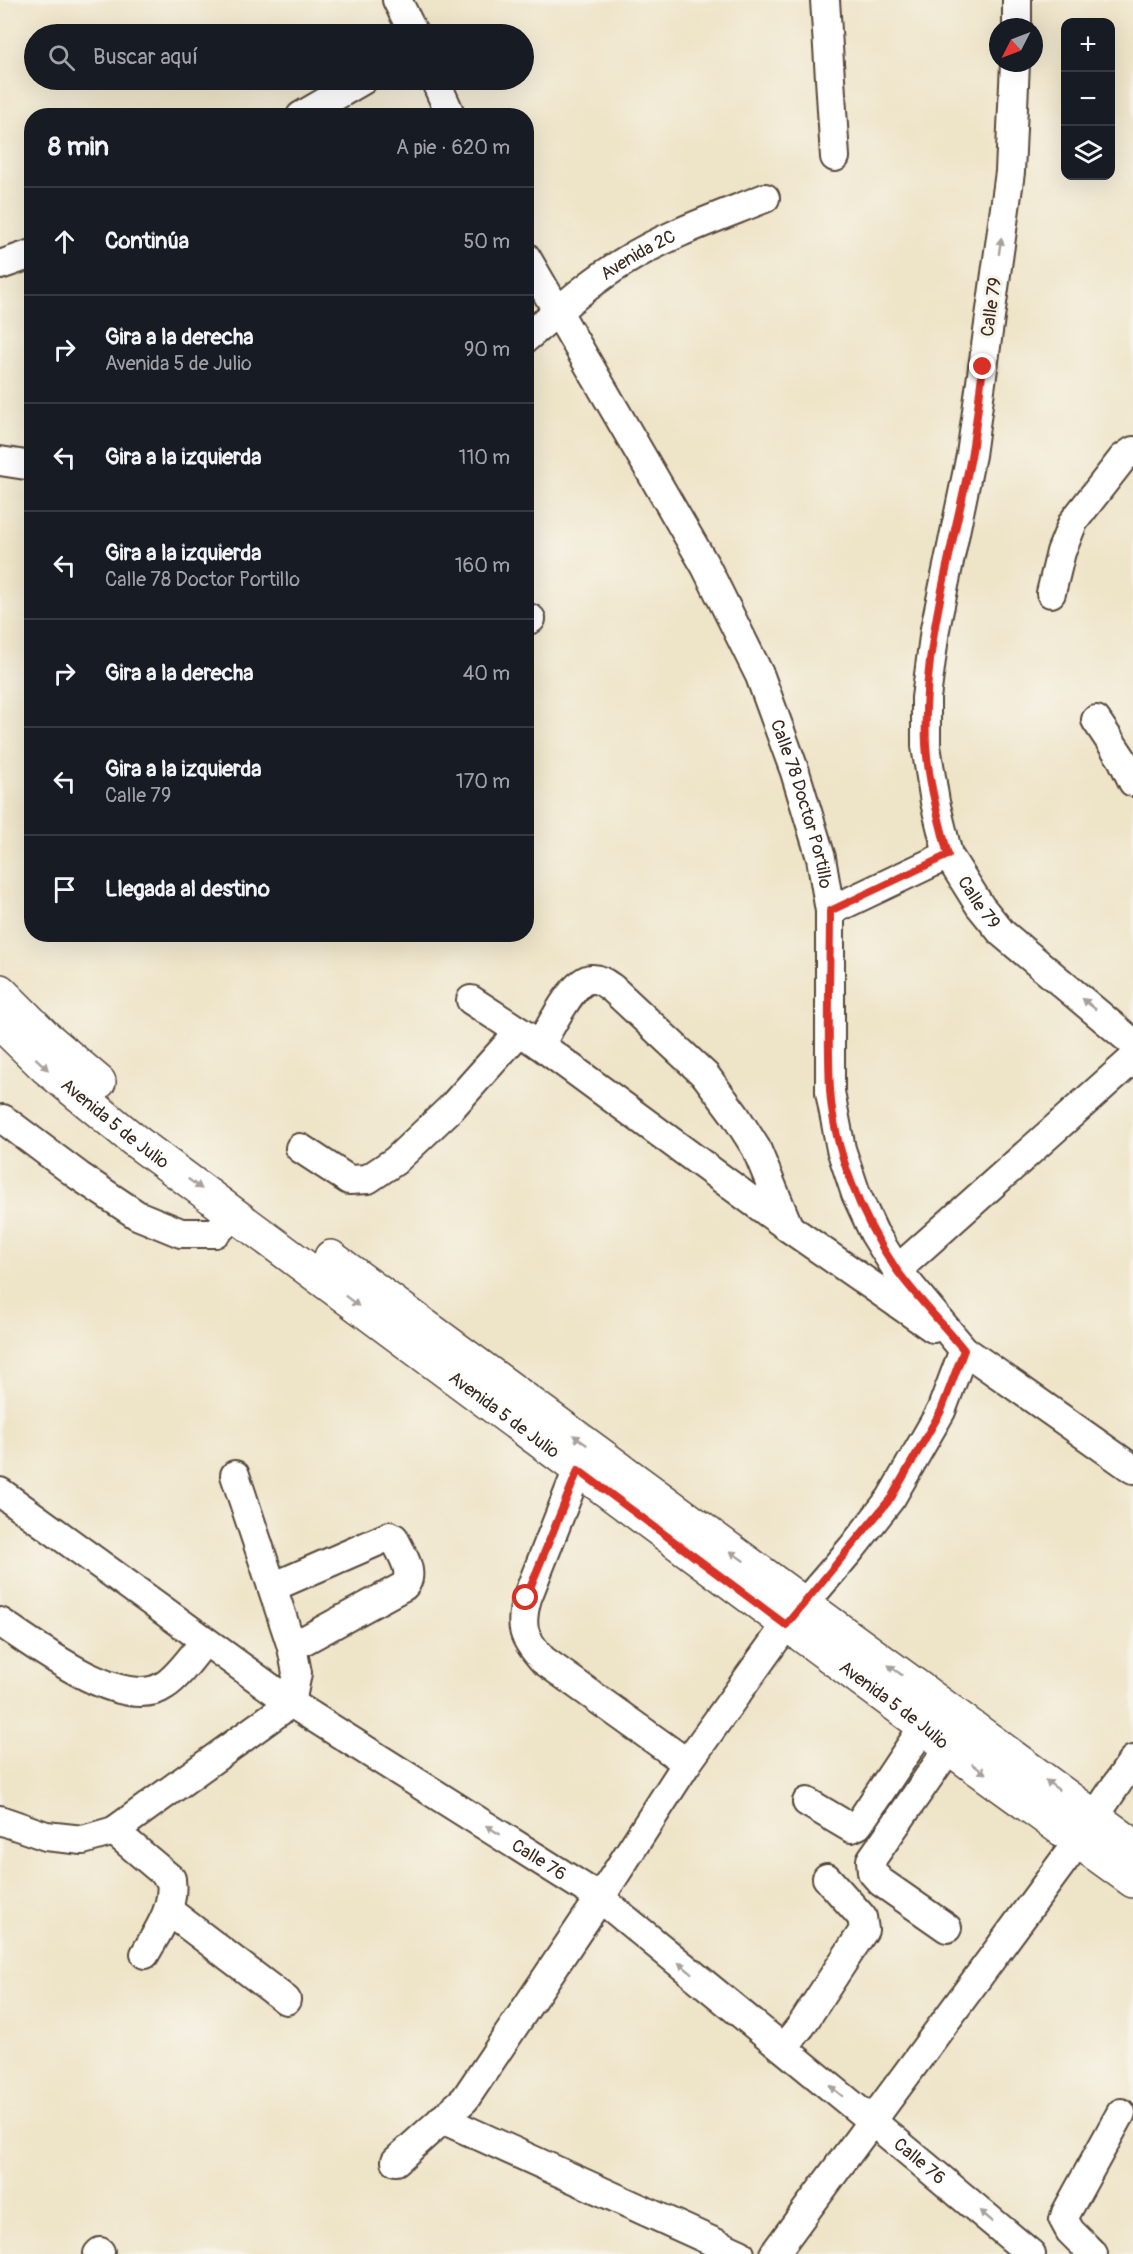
<!DOCTYPE html>
<html lang="es">
<meta charset="utf-8">
<style>
body{margin:0;font-family:Pangolin,sans-serif;background:#20242c;color:#f1f3f6}
.controls{position:absolute;right:18px;top:18px;display:grid;overflow:hidden;border-radius:12px;box-shadow:0 6px 24px #0002}
.controls button{width:54px;height:54px;display:grid;place-items:center;padding:0;border:0;border-bottom:2px solid #363941;background:#171b24;color:#f1f3f6;font:30px sans-serif}
.compass{position:absolute;left:989px;top:18px;width:54px;height:54px;border-radius:50%;background:#171b24;box-shadow:0 6px 24px #0002;rotate:228deg}
.stop{position:absolute;width:18px;height:18px;margin:-14px;border:4px solid #d93025;border-radius:50%;background:#fff}
.stop.end{background:#d93025;border-color:#fff;box-shadow:0 2px 6px #0008}
.list{margin:0;padding:0;list-style:none}
h2{display:flex;justify-content:space-between;align-items:center;height:78px;margin:0;padding:0 24px;font-size:26px}
h2 small{font-size:20px;font-weight:400;color:#9ea1a6}
.list li{display:grid;grid-template-columns:39px 1fr auto;gap:18px;align-items:center;box-sizing:border-box;height:108px;padding:0 24px;border-top:2px solid #363941}
.list b{display:block;font-size:22px;white-space:nowrap}
.list p{margin:0;font-size:20px;white-space:nowrap;color:#9ea1a6}
.list em{font-size:20px;font-style:normal;color:#9ea1a6}
.icon{flex:none;width:33px;height:33px;fill:none;stroke:currentColor;stroke-width:2;stroke-linecap:round;stroke-linejoin:round}
.map{position:relative;flex:none;width:1133px;height:2254px;overflow:hidden}
.search{position:absolute;background:#171b24;box-shadow:0 6px 24px #0002;left:24px;top:24px;width:510px;height:66px;display:flex;align-items:center;gap:15px;box-sizing:border-box;padding:0 21px;border-radius:33px;color:#9ea1a6;font-size:22px}
.panel{position:absolute;background:#171b24;box-shadow:0 6px 24px #0002;left:24px;top:108px;width:510px;height:834px;border-radius:24px}
.map>svg:first-child{display:block}
</style>
<div class="map">
<svg width="1133" height="2254" viewBox="0 0 1133 2254">
<rect width="100%" height="100%" fill="#f7f3e8"/>
<filter id="ink" filterUnits="userSpaceOnUse"><feTurbulence type="fractalNoise" baseFrequency=".0167" numOctaves="2"/><feDisplacementMap in="SourceGraphic" scale="12" xChannelSelector="R" yChannelSelector="G"/><feConvolveMatrix kernelMatrix="1 2 1 2 8 2 1 2 1" color-interpolation-filters="sRGB"/></filter>
<filter id="wash" filterUnits="userSpaceOnUse"><feTurbulence type="fractalNoise" baseFrequency=".008" numOctaves="4" result="noise"/><feDisplacementMap in="SourceGraphic" scale="24" xChannelSelector="R" yChannelSelector="G"/><feGaussianBlur stdDeviation="1.35" result="paint"/><feColorMatrix in="noise" values="0 0 0 0 0 0 0 0 0 0 0 0 0 0 0 0 0 1.4 0 .05"/><feComposite in="paint" operator="in"/></filter>
<g filter="url(#wash)">
<rect width="100%" height="100%" fill="#eee4c8"/>
</g>
<g filter="url(#ink)">
<g fill="none" stroke-linecap="round" stroke-linejoin="round">
<defs>
<g id="minor">
<path d="M397 0 414 34"/>
<path d="M825 0 835 157"/>
<path d="M1017 27V0"/>
<path id="s1" d="M1015 63 1010 172 971 455 935 629 926 698V746L935 802 948 855 980 906 1002 933 1133 1043"/>
<path d="M435 80 451 116"/>
<path d="M301 116 363 80"/>
<path id="s2" d="M526 257 706 567 760 676 795 772 821 858 830 911V1092L841 1149 856 1194 874 1233 897 1270 964 1350 1133 1469"/>
<path d="M0 265 32 254"/>
<path id="s3" d="M526 338C558 311 590 282 625 261 668 234 718 217 765 198"/>
<path d="M0 461 32 466"/>
<path d="M1051 593 1061 552 1073 522 1123 458 1133 451"/>
<path d="M526 619H531"/>
<path d="M1096 720 1122 759 1133 782"/>
<path d="M830 911 948 855"/>
<path d="M471 1000 540 1045 789 1228 933 1328"/>
<path d="M540 1045C549 1030 573 980 591 979 599 978 606 984 612 988L706 1076 735 1115 756 1148 789 1228"/>
<path d="M0 1120 3 1119 79 1176 137 1215 181 1233H215L236 1214"/>
<path d="M300 1148 349 1180 368 1179 395 1161 451 1108 519 1032"/>
<path d="M897 1270 1133 1059"/>
<path d="M578 1469 527 1598C519 1627 523 1638 543 1660L687 1763"/>
<path d="M0 1492 291 1703 297 1673 292 1647 235 1475"/>
<path d="M273 1587 390 1536 394 1538C400 1552 416 1572 404 1586L292 1647"/>
<path d="M0 1622C36 1645 123 1714 165 1685 179 1676 194 1654 205 1641"/>
<path d="M807 1802 851 1828 858 1825 924 1726"/>
<path id="s4" d="M0 1820 46 1836 83 1840 114 1831 291 1703 600 1898 873 2122 1031 2254"/>
<path d="M114 1831 171 1879C175 1908 159 1929 145 1954"/>
<path d="M169 1911 286 2000"/>
<path d="M947 1928 881 1882 872 1872 871 1860 949 1748"/>
<path d="M783 2048 801 2026 864 1930 862 1917 827 1878"/>
<path d="M442 2119 740 2254"/>
<path d="M396 2161 465 2099 600 1898 687 1763 786 1625 852 1548 891 1498 941 1411 964 1350"/>
<path d="M98 2254 100 2252"/>
<path d="M774 2254 1079 1840 1133 1760"/>
<path d="M1093 2254 1070 2231 1064 2220 1066 2213 1121 2113"/>
</g>
<g id="major">
<path d="M0 991 46 1037 99 1082"/>
<path id="s5" d="M0 1023 45 1067 134 1140 924 1726 949 1748 1133 1881"/>
<path d="M331 1257 1133 1845"/>
</g>
</defs>
<use href="#minor" stroke="#564638" stroke-width="32"/>
<use href="#major" stroke="#564638" stroke-width="36"/>
<use href="#minor" stroke="#fff" stroke-width="28"/>
<use href="#major" stroke="#fff" stroke-width="33"/>
</g>
<defs><path id="oneway-solid" d="M-6-.8H1V-3.2L6.5 0L1 3.2V.8H-6Z" transform="scale(1.5)"/></defs>
<g fill="#a79f9a">
<use href="#oneway-solid" transform="translate(1000 246) rotate(-82)"/>
<use href="#oneway-solid" transform="translate(1089 1004) rotate(-141)"/>
<use href="#oneway-solid" transform="translate(42 1064) rotate(43)"/>
<use href="#oneway-solid" transform="translate(195 1184) rotate(36)"/>
<use href="#oneway-solid" transform="translate(352 1301) rotate(37)"/>
<use href="#oneway-solid" transform="translate(580 1440) rotate(-144)"/>
<use href="#oneway-solid" transform="translate(737 1556) rotate(-144)"/>
<use href="#oneway-solid" transform="translate(895 1670) rotate(-144)"/>
<use href="#oneway-solid" transform="translate(979 1769) rotate(35)"/>
<use href="#oneway-solid" transform="translate(1052 1785) rotate(-144)"/>
<use href="#oneway-solid" transform="translate(493 1830) rotate(-148)"/>
<use href="#oneway-solid" transform="translate(685 1968) rotate(-141)"/>
<use href="#oneway-solid" transform="translate(836 2091) rotate(-141)"/>
<use href="#oneway-solid" transform="translate(986 2216) rotate(-140)"/>
</g>
</g>
<g fill="none" stroke-linecap="round" stroke-linejoin="round" filter="url(#ink)">
<path stroke="#d93025" stroke-width="8" d="M526 1598 578 1470 786 1625 891 1498 941 1411 964 1350C942 1323 916 1297 896 1269 862 1219 834 1151 830 1090 827 1031 830 971 830 911L948 855C939 819 928 781 926 744 922 648 952 551 971 457 976 428 979 397 983 367"/>
</g>
<g text-anchor="middle" stroke-width="6" stroke-linejoin="round" paint-order="stroke">
<g font-size="18" fill="#3b2a1e" stroke="#f7f3e8">
<text dy="6" stroke="none"><textPath href="#s3" startOffset="140">Avenida 2C</textPath></text>
<text transform="translate(991 307) rotate(-82)" y="6">Calle 79</text>
<text dy="6" stroke="none"><textPath href="#s2" startOffset="615">Calle 78 Doctor Portillo</textPath></text>
<text dy="6" stroke="none"><textPath href="#s1" startOffset="858">Calle 79</textPath></text>
<text dy="6" stroke="none"><textPath href="#s5" startOffset="153">Avenida 5 de Julio</textPath></text>
<text dy="6" stroke="none"><textPath href="#s5" startOffset="639">Avenida 5 de Julio</textPath></text>
<text dy="6" stroke="none"><textPath href="#s5" startOffset="1125">Avenida 5 de Julio</textPath></text>
<text dy="6" stroke="none"><textPath href="#s4" startOffset="630">Calle 76</textPath></text>
<text dy="6" stroke="none"><textPath href="#s4" startOffset="1116">Calle 76</textPath></text>
</g>
</g>
</svg>
<div class="controls">
<button>+</button>
<button>−</button>
<button><svg class="icon" aria-label="layers" viewBox="0 0 24 24"><path d="M12 4l9 5-9 5-9-5zM3 14l9 5 9-5"/></svg></button>
</div>
<svg class="compass" viewBox="-18 -18 36 36"><path d="M0-13l5 13h-10z" fill="#e53935"/><path d="M0 13l5-13h-10z" fill="#9ea1a6"/></svg>
<div class="stop" style="left:526px;top:1598px"></div>
<div class="stop end" style="left:983px;top:367px"></div>
<div class="search"><svg class="icon" aria-label="search" viewBox="0 0 24 24"><circle cx="10" cy="10" r="6"/><path d="M15 15l6 6"/></svg>Buscar aquí</div>
<section class="panel">
<h2>8 min<small>A pie · 620 m</small></h2>
<ul class="list">
<li><svg class="icon" aria-label="ahead" viewBox="0 0 24 24"><path d="M12 20V5M6 11l6-6 6 6"/></svg><div><b>Continúa</b></div><em>50 m</em></li>
<li><svg class="icon" aria-label="right" viewBox="0 0 24 24"><path d="M7 20v-9h11M14 6l5 5-5 5"/></svg><div><b>Gira a la derecha</b><p>Avenida 5 de Julio</p></div><em>90 m</em></li>
<li><svg class="icon" aria-label="left" viewBox="0 0 24 24"><path d="M17 20v-9H6M10 6l-5 5 5 5"/></svg><div><b>Gira a la izquierda</b></div><em>110 m</em></li>
<li><svg class="icon" aria-label="left" viewBox="0 0 24 24"><path d="M17 20v-9H6M10 6l-5 5 5 5"/></svg><div><b>Gira a la izquierda</b><p>Calle 78 Doctor Portillo</p></div><em>160 m</em></li>
<li><svg class="icon" aria-label="right" viewBox="0 0 24 24"><path d="M7 20v-9h11M14 6l5 5-5 5"/></svg><div><b>Gira a la derecha</b></div><em>40 m</em></li>
<li><svg class="icon" aria-label="left" viewBox="0 0 24 24"><path d="M17 20v-9H6M10 6l-5 5 5 5"/></svg><div><b>Gira a la izquierda</b><p>Calle 79</p></div><em>170 m</em></li>
<li><svg class="icon" aria-label="arrive" viewBox="0 0 24 24"><path d="M6 21V4h12l-3 4 3 4H6"/></svg><div><b>Llegada al destino</b></div></li>
</ul>
</section>
</div>
